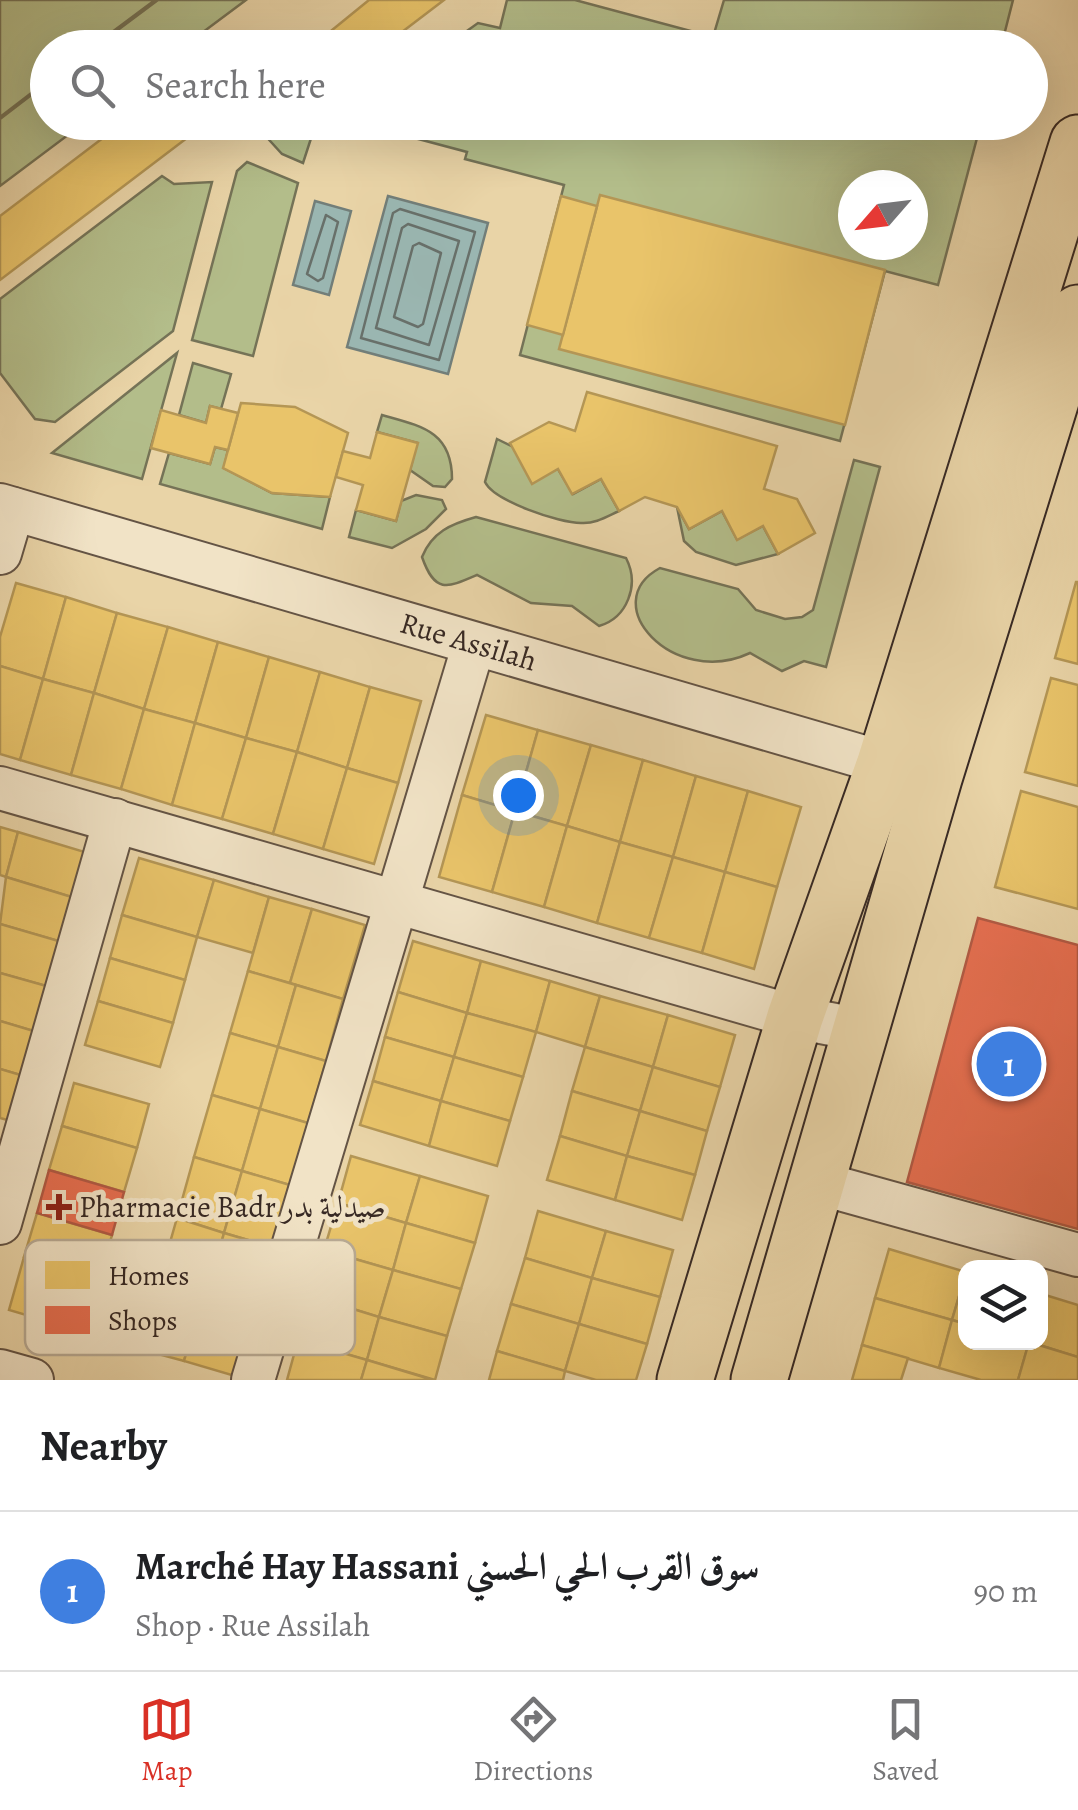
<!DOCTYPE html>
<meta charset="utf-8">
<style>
body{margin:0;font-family:Alegreya,Amiri,serif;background:#f2f2f2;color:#202124}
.controls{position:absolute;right:30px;bottom:30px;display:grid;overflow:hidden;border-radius:20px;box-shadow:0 10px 40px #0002}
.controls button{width:90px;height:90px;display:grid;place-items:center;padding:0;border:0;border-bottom:2px solid #e0e0e0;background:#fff;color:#202124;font:50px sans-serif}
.compass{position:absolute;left:838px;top:170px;width:90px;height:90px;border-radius:50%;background:#fff;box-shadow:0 10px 40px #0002;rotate:242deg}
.you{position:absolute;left:518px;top:795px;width:35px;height:35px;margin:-25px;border:8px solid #fff;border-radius:50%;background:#1a73e8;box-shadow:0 0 0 15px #1a73e833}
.badge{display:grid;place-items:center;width:65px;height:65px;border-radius:50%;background:#d93025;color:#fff;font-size:32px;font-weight:700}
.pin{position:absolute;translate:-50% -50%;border:5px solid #fff;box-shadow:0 2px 10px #0006}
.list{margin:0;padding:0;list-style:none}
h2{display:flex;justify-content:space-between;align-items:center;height:130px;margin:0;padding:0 40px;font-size:42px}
h2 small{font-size:32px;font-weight:400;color:#757577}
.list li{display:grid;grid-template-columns:65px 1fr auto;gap:30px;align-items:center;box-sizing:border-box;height:160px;padding:0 40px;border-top:2px solid #e0e0e0}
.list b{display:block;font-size:38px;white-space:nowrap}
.list p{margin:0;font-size:32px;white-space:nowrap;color:#757577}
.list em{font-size:32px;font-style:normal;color:#757577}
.icon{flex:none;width:55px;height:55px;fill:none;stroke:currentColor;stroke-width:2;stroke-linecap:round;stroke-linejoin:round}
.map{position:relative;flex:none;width:1078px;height:1380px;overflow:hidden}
.search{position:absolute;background:#fff;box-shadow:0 10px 40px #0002;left:30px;right:30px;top:30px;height:110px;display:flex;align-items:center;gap:25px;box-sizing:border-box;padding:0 35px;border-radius:55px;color:#757577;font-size:38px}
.sheet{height:290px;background:#fff}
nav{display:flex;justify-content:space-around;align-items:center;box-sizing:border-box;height:140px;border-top:2px solid #e0e0e0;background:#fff;font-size:28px;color:#757577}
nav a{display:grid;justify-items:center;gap:5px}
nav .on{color:#d93025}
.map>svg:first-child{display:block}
</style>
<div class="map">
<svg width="1078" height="1380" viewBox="0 0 1078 1380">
<rect width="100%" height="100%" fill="#e9d4a7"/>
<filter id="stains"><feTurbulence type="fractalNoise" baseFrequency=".002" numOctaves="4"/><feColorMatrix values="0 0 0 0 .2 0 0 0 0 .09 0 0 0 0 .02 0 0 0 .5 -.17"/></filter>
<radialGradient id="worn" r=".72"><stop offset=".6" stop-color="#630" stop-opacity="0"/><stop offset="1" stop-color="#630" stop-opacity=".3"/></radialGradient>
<g fill="#b3bd8a" stroke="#757357" stroke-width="2.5" fill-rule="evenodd">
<path d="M0 0H155L92 47 48 48 47 81 0 117Z"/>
<path d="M158 0H246L183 47H95Z"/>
<path d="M507 0H575L713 37 724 0H1013L1001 47 443 48 478 23 500 28Z"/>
<path d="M47 83 48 122 84 123 0 186V119Z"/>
<path d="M377 122 981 123 938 285 885 271 840 441 520 355 564 185 465 159 467 152 377 128ZM853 185H913V245H853Z"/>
<path d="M262 123H316L303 163 282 154 262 132Z"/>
<path d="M247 162 298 183 253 356 192 340 237 171Z"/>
<path d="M162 176 174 184 212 182 173 331 55 422 35 419 0 373V299Z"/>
<path d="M177 353 142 479 52 453Z"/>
<path d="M193 363 231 374 221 409 210 406 206 423 179 415Z"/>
<path d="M382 415C421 426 452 431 452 479L445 487 433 486 410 470 417 443 377 432Z"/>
<path d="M497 439 558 469 573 494 601 479 619 511C606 517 595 524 581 523 559 523 494 501 485 482Z"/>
<path d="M215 447 228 450 224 468 272 493 330 497 322 529 160 484 169 453 210 464Z"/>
<path d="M854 460 880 467 826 667 804 661 782 671 750 653C673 689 595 603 660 568L738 589 756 610 785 619 802 617 813 610Z"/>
<path d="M416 495 442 500 446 509 426 529 392 548 349 537 356 510 396 521 401 501Z"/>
<path d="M677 507 689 529 722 511 737 539 763 526 778 554 736 565 696 552 684 541Z"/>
<path d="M476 517 626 558C640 585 627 618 599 626L572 606 531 603 477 575C447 588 435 594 422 557 432 532 451 524 476 517Z"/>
</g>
<g fill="#9ab6b1" stroke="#727e79" stroke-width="2.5">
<path d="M388 196 488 223 448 374 347 347Z"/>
<path d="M315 201 351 211 329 295 293 285Z"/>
</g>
<g fill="#e9c46a" stroke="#b49655" stroke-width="2.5">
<path d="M369 0H444L381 48H310Z"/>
<path d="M696 33 714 37 753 48H692Z"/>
<path d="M124 122H208L0 280V216Z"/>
<path d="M600 195 885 270 845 425 559 349Z"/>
<path d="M561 196 597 206 563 335 527 325Z"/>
<path d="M587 392 777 446 764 489 797 499 815 533 778 554 763 526 737 540 722 511 689 529 677 507 645 497 619 511 601 479 572 494 558 469 532 484 510 443 549 422 575 431Z"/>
<path d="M241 403 295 407 348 433 330 497 272 493 223 468Z"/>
<path d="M210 406 238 413 228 450 215 447 210 464 151 448 161 410 206 423Z"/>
<path d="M377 432 418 443 396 521 356 510 363 485 336 477 343 451 370 458Z"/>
<path d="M1076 582H1078V664L1055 658Z"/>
<path d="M16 583 66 597 43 679 0 666V637Z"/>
<path d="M66 597 117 613 94 693 43 679Z"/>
<path d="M117 613 168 627 144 709 94 693Z"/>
<path d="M168 627 218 642 195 723 144 709Z"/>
<path d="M218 642 269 657 246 738 195 723Z"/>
<path d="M269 657 320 672 297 752 246 738Z"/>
<path d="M0 666 43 679 20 760 0 754Z"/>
<path d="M320 672 370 687 347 768 297 752Z"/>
<path d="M1051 678 1078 685V786L1025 772Z"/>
<path d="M43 679 94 693 71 775 20 760Z"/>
<path d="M370 687 421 701 398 783 347 768Z"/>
<path d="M94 693 144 709 121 789 71 775Z"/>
<path d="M144 709 195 723 172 805 121 789Z"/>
<path d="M486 715 538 730 515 811 462 795Z"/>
<path d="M195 723 246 738 222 819 172 805Z"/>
<path d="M538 730 591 745 567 826 515 811Z"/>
<path d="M246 738 297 752 273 834 222 819Z"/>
<path d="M591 745 643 760 620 842 567 826Z"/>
<path d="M297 752 347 768 323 849 273 834Z"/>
<path d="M643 760 696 776 673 857 620 842Z"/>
<path d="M347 768 398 783 374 864 323 849Z"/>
<path d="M696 776 748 791 725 872 673 857Z"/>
<path d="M748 791 801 807 777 887 725 872Z"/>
<path d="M1021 791 1078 807V909L995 887Z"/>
<path d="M462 795 515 811 492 892 439 877Z"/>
<path d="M515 811 567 826 544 907 492 892Z"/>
<path d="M567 826 620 842 597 923 544 907Z"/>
<path d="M0 827 18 832 6 877 0 875Z"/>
<path d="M18 832 88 853 75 898 6 877Z"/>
<path d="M620 842 673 857 649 938 597 923Z"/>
<path d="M673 857 725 872 702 953 649 938Z"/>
<path d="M139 858 214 880 197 937 122 915Z"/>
<path d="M725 872 777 887 754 969 702 953Z"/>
<path d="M6 877 75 898 62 942 0 924Z"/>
<path d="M214 880 269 897 253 953 197 937Z"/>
<path d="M269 897 312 909 290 983 248 971Z"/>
<path d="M312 909 365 925 343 999 290 983Z"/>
<path d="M122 915 197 937 185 980 110 958Z"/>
<path d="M0 924 62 942 50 987 0 973Z"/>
<path d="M413 941 481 961 467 1013 398 992Z"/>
<path d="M110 958 185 980 173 1023 98 1001Z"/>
<path d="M481 961 550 981 536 1032 467 1013Z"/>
<path d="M248 971 296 985 278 1047 230 1033Z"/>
<path d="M0 973 50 987 37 1032 0 1021Z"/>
<path d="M550 981 600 996 585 1047 536 1032Z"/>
<path d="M296 985 343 999 326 1061 278 1047Z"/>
<path d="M398 992 467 1013 454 1057 385 1037Z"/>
<path d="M600 996 668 1015 653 1067 585 1047Z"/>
<path d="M98 1001 173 1023 160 1067 85 1045Z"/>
<path d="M467 1013 536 1032 523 1077 454 1057Z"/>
<path d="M668 1015 735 1035 720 1087 653 1067Z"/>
<path d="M0 1021 37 1032 24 1076 0 1069Z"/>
<path d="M230 1033 278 1047 260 1109 212 1095Z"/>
<path d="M385 1037 454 1057 441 1101 373 1081Z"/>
<path d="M278 1047 326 1061 308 1123 260 1109Z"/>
<path d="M585 1047 653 1067 640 1111 572 1091Z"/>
<path d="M454 1057 523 1077 510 1121 441 1101Z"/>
<path d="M653 1067 720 1087 707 1131 640 1111Z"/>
<path d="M0 1069 24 1076 11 1121 0 1118Z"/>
<path d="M373 1081 441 1101 429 1146 360 1125Z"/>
<path d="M74 1083 149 1104 137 1148 62 1126Z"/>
<path d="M572 1091 640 1111 627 1156 560 1136Z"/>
<path d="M212 1095 260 1109 242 1171 194 1157Z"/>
<path d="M441 1101 510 1121 497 1166 429 1146Z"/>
<path d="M260 1109 308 1123 290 1185 242 1171Z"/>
<path d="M640 1111 707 1131 695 1175 627 1156Z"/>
<path d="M62 1126 137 1148 124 1192 49 1170Z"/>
<path d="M560 1136 627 1156 615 1200 547 1180Z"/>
<path d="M351 1156 420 1176 406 1223 338 1203Z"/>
<path d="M627 1156 695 1175 682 1220 615 1200Z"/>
<path d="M194 1157 242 1171 224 1233 177 1218Z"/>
<path d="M242 1171 290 1185 272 1247 224 1233Z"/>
<path d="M420 1176 488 1196 475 1243 406 1223Z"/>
<path d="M338 1203 406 1223 393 1270 324 1250Z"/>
<path d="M538 1211 606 1231 592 1278 525 1258Z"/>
<path d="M37 1213 112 1235 99 1279 24 1257Z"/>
<path d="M177 1218 224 1233 207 1295 159 1281Z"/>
<path d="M406 1223 475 1243 461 1289 393 1270Z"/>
<path d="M606 1231 673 1250 660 1297 592 1278Z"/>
<path d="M224 1233 272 1247 255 1309 207 1295Z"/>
<path d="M889 1249 966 1272 952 1320 875 1298Z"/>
<path d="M324 1250 393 1270 379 1317 311 1296Z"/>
<path d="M24 1257 99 1279 84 1332 9 1310Z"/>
<path d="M525 1258 592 1278 579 1324 511 1304Z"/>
<path d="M393 1270 461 1289 447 1336 379 1317Z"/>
<path d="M966 1273V1324L952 1320Z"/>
<path d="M592 1278 660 1297 647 1344 579 1324Z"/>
<path d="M159 1281 203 1294 184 1361 140 1349Z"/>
<path d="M203 1294 255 1309 235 1376 184 1361Z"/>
<path d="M1042 1294 1078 1305V1357L1030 1342H1040Z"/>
<path d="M311 1296 379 1317 367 1360 298 1340Z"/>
<path d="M875 1298 952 1320 939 1368 862 1345Z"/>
<path d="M511 1304 579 1324 565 1371 497 1351Z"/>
<path d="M379 1317 447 1336 435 1380 367 1360Z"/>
<path d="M952 1320 966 1324V1342H1029L1018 1380H981L939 1368Z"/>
<path d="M579 1324 647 1344 636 1380H596L565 1371Z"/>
<path d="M298 1340 367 1360 361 1380H287Z"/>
<path d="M1029 1342 1078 1357V1380H1018Z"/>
<path d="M862 1345 908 1358 901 1380H852Z"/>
<path d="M497 1351 565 1371 563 1380H489Z"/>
<path d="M367 1360 433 1380H361Z"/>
</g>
<g fill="#e76f51" stroke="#b25a44" stroke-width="2.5">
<path d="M978 918 1078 945V1229L907 1182Z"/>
<path d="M49 1170 124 1192 112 1235 37 1213Z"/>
</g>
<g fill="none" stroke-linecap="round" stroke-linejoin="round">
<g stroke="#68706a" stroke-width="2.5">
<path d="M400 209 475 232 439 360 361 338 393 213Z"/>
<path d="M326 215 338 222 323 278 318 281 307 274Z"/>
<path d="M408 224 459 241 429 345 376 328 402 228Z"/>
<path d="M419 243 441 253 423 324 418 327 394 317 413 246Z"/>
</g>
<defs>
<g id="minor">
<path id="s1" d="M0 505 915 772"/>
<path d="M0 553 13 509"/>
<path d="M0 788 795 1017 861 1030"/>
<path d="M815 1182 1078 1255"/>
<path d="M0 1223 115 820"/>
<path d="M0 1371 32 1380"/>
<path d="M253 1380 474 644"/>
</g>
<g id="major">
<path d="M685 1380 795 1017 885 763 1078 143"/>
<path d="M759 1380 934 778 1078 313"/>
</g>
</defs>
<use href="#minor" stroke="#645445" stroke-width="46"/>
<use href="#major" stroke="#372924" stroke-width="59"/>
<use href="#minor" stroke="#f1e3c6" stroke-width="42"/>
<use href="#major" stroke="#e9d4a7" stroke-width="55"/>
</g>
<path fill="#8f2418" stroke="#f1e3c6" stroke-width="4" d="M54 1192h10v10h10v10h-10v10h-10v-10h-10v-10h10z"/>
<g text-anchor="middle" stroke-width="10" stroke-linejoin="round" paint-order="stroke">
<g font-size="30" fill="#372924" stroke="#f1e3c6">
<text dy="10" stroke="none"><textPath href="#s1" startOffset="488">Rue Assilah</textPath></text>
</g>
<g font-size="30" fill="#372924" stroke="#f1e3c6" text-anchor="start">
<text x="79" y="1217">Pharmacie Badr صيدلية بدر</text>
</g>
</g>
<rect x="25" y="1240" width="330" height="115" rx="15" fill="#f1e3c6" stroke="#b9ab95" stroke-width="2.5"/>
<rect x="45" y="1261" width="45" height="28" fill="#e9c46a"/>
<rect x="45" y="1306" width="45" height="28" fill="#e76f51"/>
<g font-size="28" fill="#372924">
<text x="108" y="1285">Homes</text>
<text x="108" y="1330">Shops</text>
</g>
<rect width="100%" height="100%" filter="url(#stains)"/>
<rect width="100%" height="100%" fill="url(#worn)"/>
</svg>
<div class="controls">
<button><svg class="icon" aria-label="layers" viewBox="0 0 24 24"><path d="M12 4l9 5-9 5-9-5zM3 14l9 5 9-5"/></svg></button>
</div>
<svg class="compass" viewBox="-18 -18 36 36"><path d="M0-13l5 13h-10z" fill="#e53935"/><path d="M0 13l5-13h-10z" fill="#757577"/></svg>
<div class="you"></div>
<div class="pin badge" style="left:1009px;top:1064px;background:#3f7fe0">1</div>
<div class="search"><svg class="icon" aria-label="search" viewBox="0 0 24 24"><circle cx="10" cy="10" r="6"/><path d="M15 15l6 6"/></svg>Search here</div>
</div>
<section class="sheet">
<h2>Nearby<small></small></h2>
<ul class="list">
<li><span class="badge" style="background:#3f7fe0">1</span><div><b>Marché Hay Hassani سوق القرب الحي الحسني</b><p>Shop · Rue Assilah</p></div><em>90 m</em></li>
</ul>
</section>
<nav>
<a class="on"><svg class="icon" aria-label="map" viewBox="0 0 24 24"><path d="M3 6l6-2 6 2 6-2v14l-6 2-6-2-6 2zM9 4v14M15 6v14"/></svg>Map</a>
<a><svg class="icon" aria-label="directions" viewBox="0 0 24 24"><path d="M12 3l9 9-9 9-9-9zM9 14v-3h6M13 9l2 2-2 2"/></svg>Directions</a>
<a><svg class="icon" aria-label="saved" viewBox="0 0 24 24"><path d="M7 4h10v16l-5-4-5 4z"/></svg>Saved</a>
</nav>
